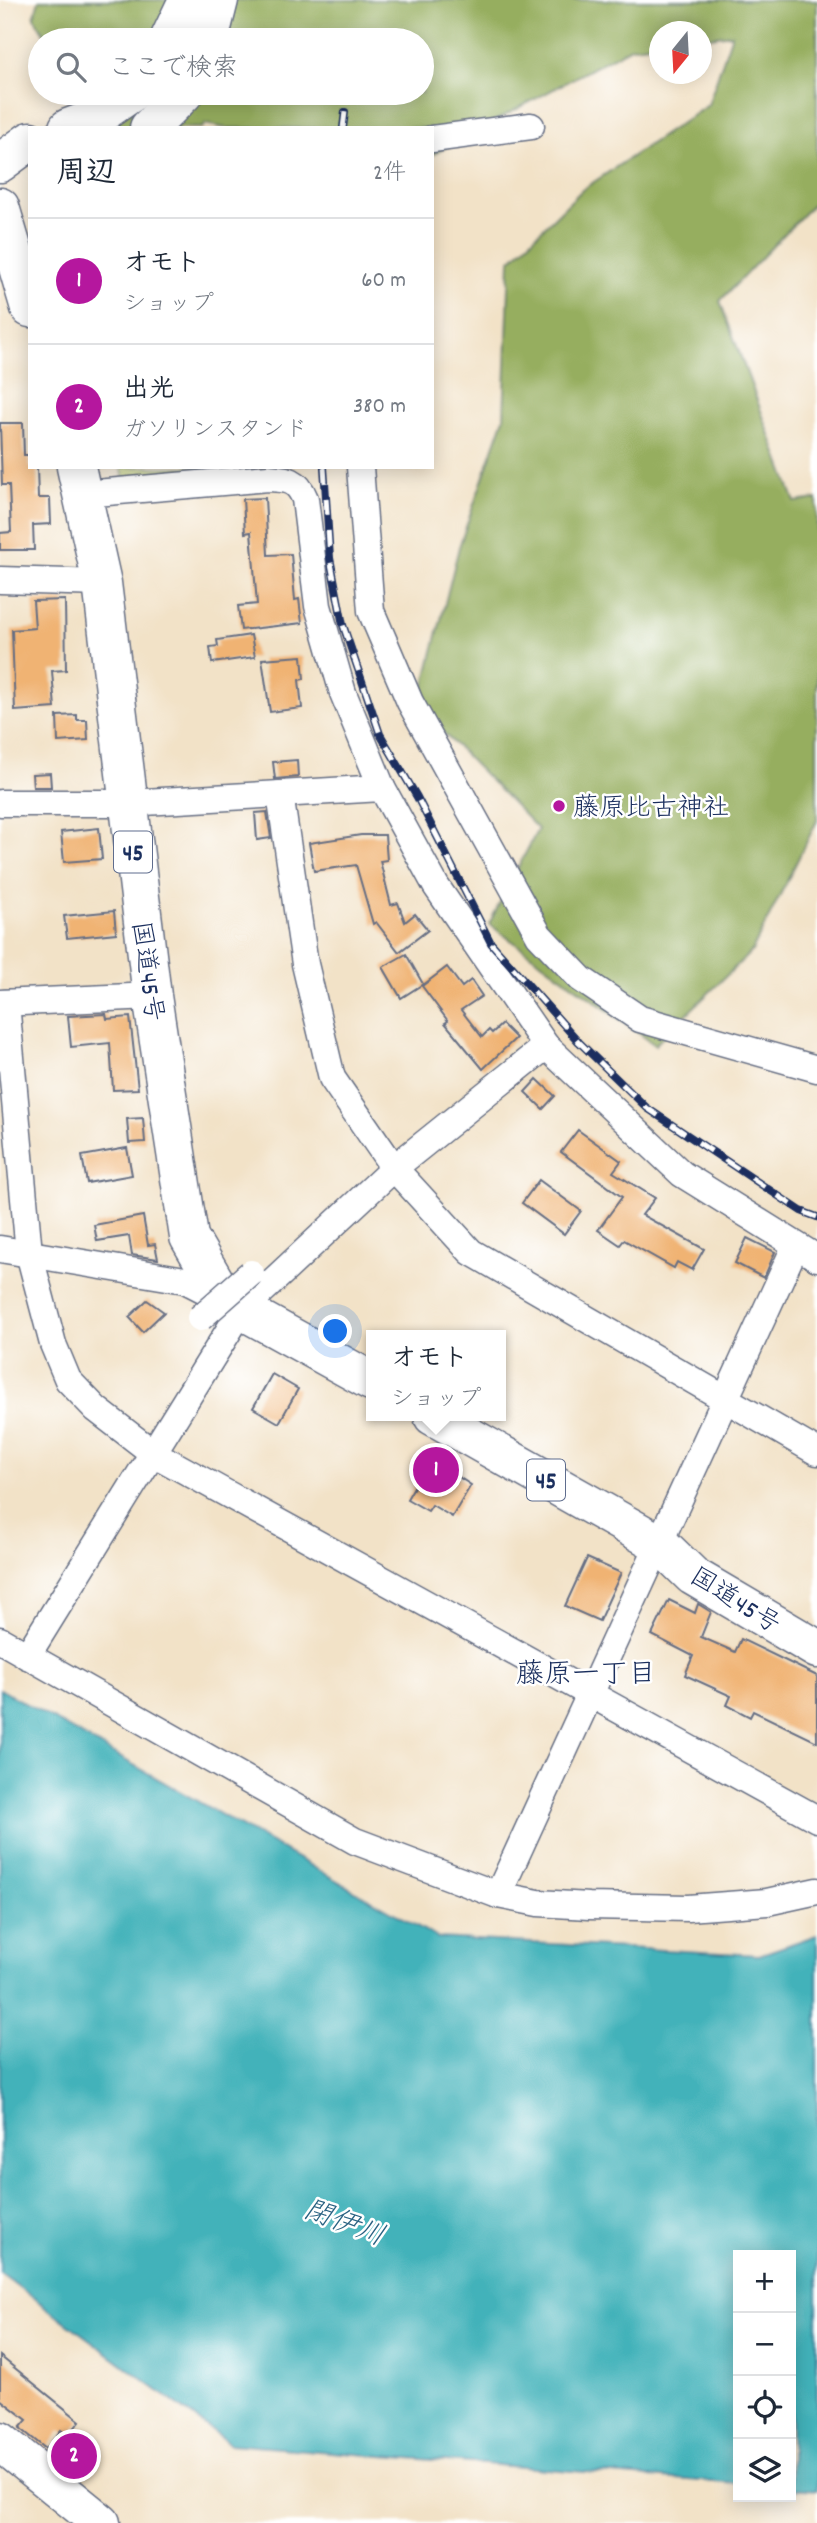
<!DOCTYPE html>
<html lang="ja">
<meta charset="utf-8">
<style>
body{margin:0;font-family:Dekko,"Klee One",sans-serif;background:#f2f2f3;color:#1f2937}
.controls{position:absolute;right:21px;bottom:21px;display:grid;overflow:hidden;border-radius:0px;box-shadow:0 4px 18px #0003}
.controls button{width:63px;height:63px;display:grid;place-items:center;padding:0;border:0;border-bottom:2px solid #e0e1e3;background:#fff;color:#1f2937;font:35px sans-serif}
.compass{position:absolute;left:649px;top:21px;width:63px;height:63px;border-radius:50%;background:#fff;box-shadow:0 4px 18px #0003;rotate:198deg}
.you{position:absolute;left:336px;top:1332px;width:24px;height:24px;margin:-18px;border:5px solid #fff;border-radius:50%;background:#1a73e8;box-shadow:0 0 0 10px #1a73e833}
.badge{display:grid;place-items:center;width:46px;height:46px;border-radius:50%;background:#b5179e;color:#fff;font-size:23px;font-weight:700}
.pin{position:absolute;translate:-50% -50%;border:4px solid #fff;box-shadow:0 2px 7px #0006}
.popup{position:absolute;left:366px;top:1330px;width:140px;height:91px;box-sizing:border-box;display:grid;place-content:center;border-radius:0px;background:#fff;filter:drop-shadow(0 2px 5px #0005);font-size:23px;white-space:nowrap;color:#747a83}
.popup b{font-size:26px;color:#1f2937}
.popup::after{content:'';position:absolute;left:50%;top:100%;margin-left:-14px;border:14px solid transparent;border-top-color:#fff}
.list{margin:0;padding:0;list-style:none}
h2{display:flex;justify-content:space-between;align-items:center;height:91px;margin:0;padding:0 28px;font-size:30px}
h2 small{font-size:23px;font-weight:400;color:#747a83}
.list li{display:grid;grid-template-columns:46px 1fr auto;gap:21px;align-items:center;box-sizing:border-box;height:126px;padding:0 28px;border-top:2px solid #e0e1e3}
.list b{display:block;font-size:26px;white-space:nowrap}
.list p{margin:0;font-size:23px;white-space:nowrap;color:#747a83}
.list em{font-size:23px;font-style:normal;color:#747a83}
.icon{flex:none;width:38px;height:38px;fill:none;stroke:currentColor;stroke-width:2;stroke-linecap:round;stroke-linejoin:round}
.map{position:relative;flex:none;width:817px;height:2523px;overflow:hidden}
.search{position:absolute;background:#fff;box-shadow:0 4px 18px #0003;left:28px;top:28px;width:406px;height:77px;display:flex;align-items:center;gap:18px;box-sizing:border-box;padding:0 24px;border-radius:38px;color:#747a83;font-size:26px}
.panel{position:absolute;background:#fff;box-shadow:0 4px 18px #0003;left:28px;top:126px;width:406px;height:343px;border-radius:0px}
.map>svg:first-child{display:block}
</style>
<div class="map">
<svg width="817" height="2523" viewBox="0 0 817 2523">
<rect width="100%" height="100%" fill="#fff"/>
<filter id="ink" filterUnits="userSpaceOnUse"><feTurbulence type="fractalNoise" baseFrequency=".0143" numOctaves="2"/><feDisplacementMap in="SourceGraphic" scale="14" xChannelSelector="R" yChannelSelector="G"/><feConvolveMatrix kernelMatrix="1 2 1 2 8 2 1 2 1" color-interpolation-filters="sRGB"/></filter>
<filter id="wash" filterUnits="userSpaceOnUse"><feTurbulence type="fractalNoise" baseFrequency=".00686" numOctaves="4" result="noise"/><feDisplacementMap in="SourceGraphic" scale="28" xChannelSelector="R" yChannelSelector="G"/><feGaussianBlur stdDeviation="1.57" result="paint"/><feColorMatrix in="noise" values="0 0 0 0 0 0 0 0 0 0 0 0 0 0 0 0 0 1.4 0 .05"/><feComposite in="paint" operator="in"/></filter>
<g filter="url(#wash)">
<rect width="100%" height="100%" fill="#f2e2c7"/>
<path fill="#bdca6b" stroke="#6c7c64" stroke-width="2" d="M121 467H271L124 478Z"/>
<path fill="#96ae5f" stroke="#586e5e" stroke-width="2" d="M39 0H817V200L720 301 795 502 817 499V821L752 951 655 1045 489 924 538 829 419 708 459 547 504 418 510 261 582 190 708 105 732 34 702 38V32H660L659 44 631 47 432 155V128H225L205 124 202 128H101L79 93H422V40H48L34 17Z"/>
<path fill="#42b2ba" stroke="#2e708c" stroke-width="2" d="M0 1689 438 1938 759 1955 817 1935V2490L791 2488V2255H738V2484L230 2444 0 2273Z"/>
<g id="blocks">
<g fill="#f0b373">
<path d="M0 423H23L24 455H29V467H37L38 498H50L51 524 33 525 34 550H0V533L11 532 9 485H2Z"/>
<path d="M265 498 268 555 291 554 295 600 299 599 302 623 241 630 238 606 257 604 251 532 245 533 243 499Z"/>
<path d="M65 600 66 670 52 671 55 708 15 711 12 630 35 628 33 601Z"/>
<path d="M251 635 255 657 212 663 210 647 218 646 217 640Z"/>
<path d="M302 656 304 679 299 680 302 708 270 712 262 659Z"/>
<path d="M77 715V720H87L88 740 58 742 57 716Z"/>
<path d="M297 760 298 777 275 779 273 762Z"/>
<path d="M50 773 51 787H33L32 774Z"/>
<path d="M267 812 271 838 257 840 255 813Z"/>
<path d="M99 828 102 859 64 862 61 832Z"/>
<path d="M361 835H385L387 860 380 861 391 905 398 903 405 922 415 914 428 930 399 952 376 922 373 924 356 865 314 871 309 843Z"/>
<path d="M114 911 116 933 67 938 64 916Z"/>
<path d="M406 954 423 984 401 998 383 967Z"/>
<path d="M447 967 462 987 471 980 482 996 461 1010 482 1037 489 1030 492 1033 502 1024 516 1038 483 1069 445 1023 448 1021 422 986Z"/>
<path d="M106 1014 107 1019 130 1017 138 1089 113 1090 110 1043 71 1047 68 1016Z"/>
<path d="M537 1079 555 1096 543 1109 525 1092Z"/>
<path d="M143 1118 145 1142 129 1143 127 1119Z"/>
<path d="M578 1130 621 1161 613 1172 655 1198 642 1215 704 1249 692 1270 677 1262 674 1268 624 1240 620 1245 598 1230 622 1197 561 1152Z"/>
<path d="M127 1148 132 1175 87 1183 82 1156Z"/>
<path d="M539 1180 581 1211 564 1234 522 1203Z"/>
<path d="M143 1216 148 1245 155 1244 158 1259 132 1255 129 1236 97 1241 94 1225Z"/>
<path d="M747 1238 775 1252 764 1278 735 1263Z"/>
<path d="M147 1300 164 1312 143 1332 129 1317Z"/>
<path d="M272 1374 298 1389 279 1423 253 1408Z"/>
<path d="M433 1454 455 1467 451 1472 471 1485 452 1517 432 1505 428 1511 407 1499Z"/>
<path d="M587 1558 621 1573 599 1621 565 1606Z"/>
<path d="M669 1600 695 1613 698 1604 711 1612 701 1637 735 1652 741 1639 817 1676V1742L753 1711 750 1717 727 1705 731 1696 685 1675 693 1656 652 1635Z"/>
<path d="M0 2356 80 2421 68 2436 61 2430 46 2449 20 2428 27 2420 0 2399Z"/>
</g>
</g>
</g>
<g filter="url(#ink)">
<use href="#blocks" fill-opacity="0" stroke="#666e83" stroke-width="2"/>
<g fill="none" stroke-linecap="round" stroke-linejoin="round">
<defs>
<g id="minor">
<path d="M432 139 531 126"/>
<path d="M360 467 371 611 410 702 539 935 581 979 640 1019 817 1069"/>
<path d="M84 494 268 478C287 479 297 479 305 499L318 606 343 693 382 788 436 886 546 1046"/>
<path d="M0 580 102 583"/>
<path d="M280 794 305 964 332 1078 394 1168 471 1252 817 1452"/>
<path d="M0 803H127L382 788"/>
<path d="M0 1003 152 996"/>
<path d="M6 1003 29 1253 53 1344 68 1380 96 1409 153 1453 817 1819"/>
<path d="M0 1249 185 1280 226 1301"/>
<path d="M0 1640 355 1841 498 1895 538 1903 589 1906 688 1908 767 1902 817 1891"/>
<path d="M27 1656 241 1311 394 1168 546 1046 682 1174 817 1258"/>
<path d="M498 1895 795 1247"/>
</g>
<g id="highway">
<path d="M169 40 188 0"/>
<path d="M209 40 219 0"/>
<path d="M68 128 95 118 131 93"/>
<path d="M149 128 184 93"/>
<path d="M0 163 30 141"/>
<path d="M0 207 30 308"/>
<path d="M76 467 102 583 152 996 189 1237 226 1301 371 1381"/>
<path d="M433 1416 660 1544 693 1576 817 1649"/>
<path d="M0 2441 101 2523"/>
</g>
</defs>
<use href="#minor" stroke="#666e83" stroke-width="29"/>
<use href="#highway" stroke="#666e83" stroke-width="41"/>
<use href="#minor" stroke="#fff" stroke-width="26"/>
<use href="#highway" stroke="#fff" stroke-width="38"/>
<defs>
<g id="rail">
<path d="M343 128 345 112"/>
<path d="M324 467 330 558 343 625 380 734 417 797 491 943 579 1042 647 1108 801 1211 817 1217"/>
</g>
</defs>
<use href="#rail" stroke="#1b2f5e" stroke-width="8"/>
<use href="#rail" stroke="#fff" stroke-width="5" stroke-dasharray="16" stroke-linecap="butt"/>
<defs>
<path id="minor-bridge" d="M200 1318 251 1273"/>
</defs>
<use href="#minor-bridge" stroke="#666e83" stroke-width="29" stroke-linecap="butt"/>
<use href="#minor-bridge" stroke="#fff" stroke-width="26"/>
</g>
</g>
<circle fill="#b5179e" stroke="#fff" stroke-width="2.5" cx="559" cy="806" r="7"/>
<g text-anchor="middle" stroke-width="5" stroke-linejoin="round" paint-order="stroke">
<g fill="#fff" stroke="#5f6d8e" stroke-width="2">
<rect x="114" y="831.5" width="38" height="41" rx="5"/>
<rect x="527" y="1459.5" width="38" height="41" rx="5"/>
</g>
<g font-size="24" font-weight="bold" fill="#1b2f5e">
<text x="133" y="860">45</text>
<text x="546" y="1488">45</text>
</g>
<g font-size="26" fill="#1b2f5e" stroke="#fff" text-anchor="start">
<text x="573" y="815">藤原比古神社</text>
</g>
<g font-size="26" fill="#1b2f5e" stroke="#fff">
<text transform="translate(149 971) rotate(82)" y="9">国道45号</text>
<text transform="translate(736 1599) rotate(32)" y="9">国道45号</text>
</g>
<g font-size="28" fill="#1b2f5e" stroke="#fff">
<text x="586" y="1682">藤原一丁目</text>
</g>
<g font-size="28" font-style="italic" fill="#2b6383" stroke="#fff">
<text transform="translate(345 2221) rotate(21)" y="10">閉伊川</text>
</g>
</g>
</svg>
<div class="controls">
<button>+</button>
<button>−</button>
<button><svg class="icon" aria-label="locate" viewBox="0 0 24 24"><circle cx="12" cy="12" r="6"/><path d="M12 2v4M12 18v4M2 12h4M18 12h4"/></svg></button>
<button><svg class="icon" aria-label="layers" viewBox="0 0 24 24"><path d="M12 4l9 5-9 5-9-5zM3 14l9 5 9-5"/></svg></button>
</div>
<svg class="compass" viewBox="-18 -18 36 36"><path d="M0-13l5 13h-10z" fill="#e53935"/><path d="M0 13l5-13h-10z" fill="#747a83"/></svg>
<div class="you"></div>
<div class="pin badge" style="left:436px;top:1470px">1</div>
<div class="popup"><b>オモト</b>ショップ</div>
<div class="pin badge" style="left:74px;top:2456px">2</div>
<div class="search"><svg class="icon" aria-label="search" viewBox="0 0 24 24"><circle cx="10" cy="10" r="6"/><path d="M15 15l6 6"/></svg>ここで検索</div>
<section class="panel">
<h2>周辺<small>2件</small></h2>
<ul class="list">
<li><span class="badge">1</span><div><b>オモト</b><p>ショップ</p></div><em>60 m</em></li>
<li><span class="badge">2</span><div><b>出光</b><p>ガソリンスタンド</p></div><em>380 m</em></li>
</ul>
</section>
</div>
